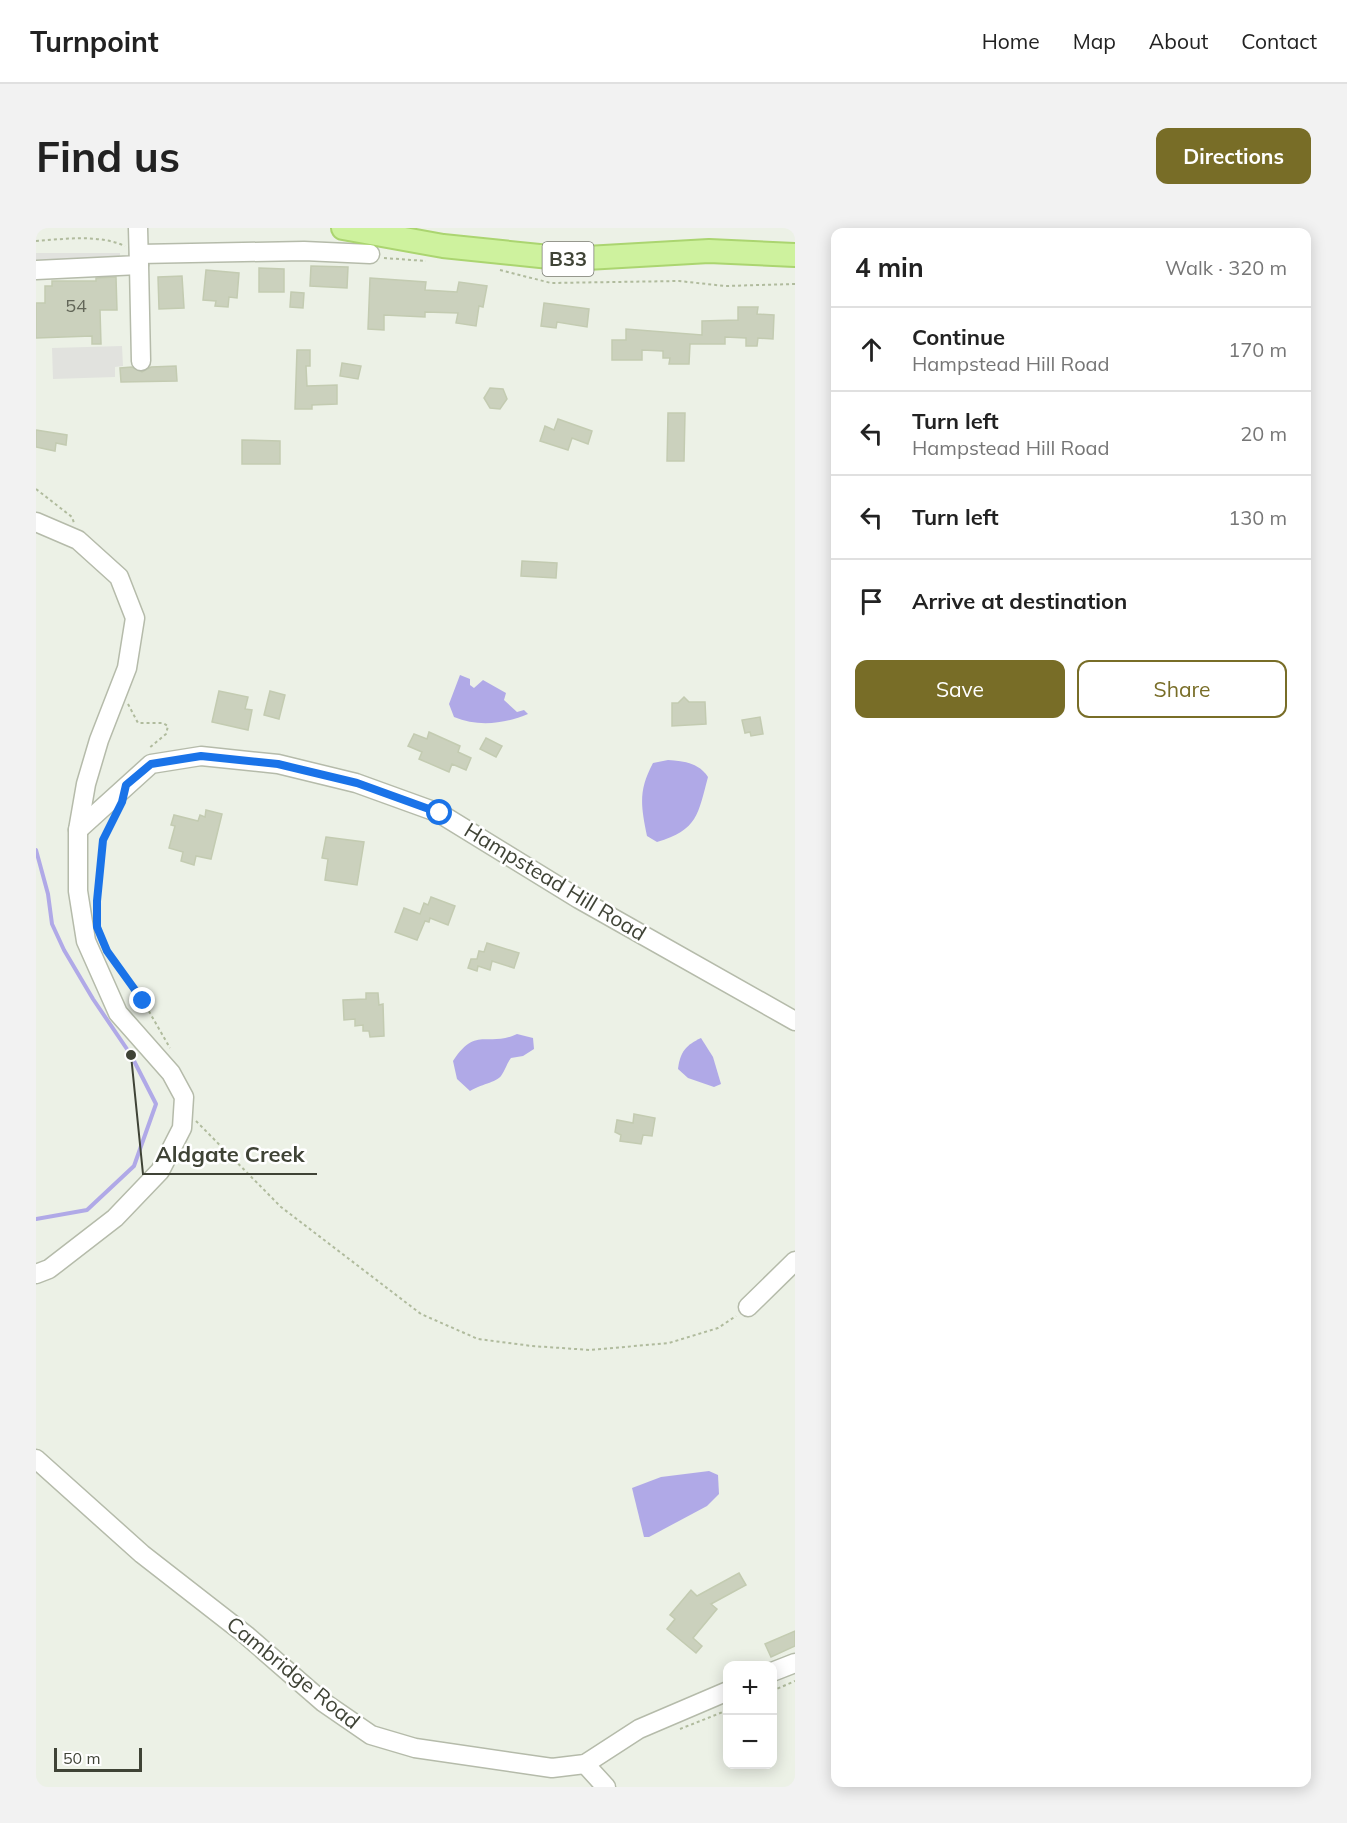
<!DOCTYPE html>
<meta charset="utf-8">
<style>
body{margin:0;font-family:Mulish,sans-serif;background:#f2f2f2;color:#222}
.controls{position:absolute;right:18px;bottom:18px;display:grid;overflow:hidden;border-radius:12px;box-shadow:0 3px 15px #0003}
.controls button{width:54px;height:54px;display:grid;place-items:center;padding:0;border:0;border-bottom:2px solid #e0e0e0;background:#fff;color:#222;font:30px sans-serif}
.scale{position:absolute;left:18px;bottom:15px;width:88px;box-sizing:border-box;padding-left:6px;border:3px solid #3f4336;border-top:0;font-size:16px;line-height:21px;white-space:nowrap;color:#3f4336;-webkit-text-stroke:4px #fff;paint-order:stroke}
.stop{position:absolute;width:18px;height:18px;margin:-14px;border:4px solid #1a73e8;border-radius:50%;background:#fff}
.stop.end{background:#1a73e8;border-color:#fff;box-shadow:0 2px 6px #0008}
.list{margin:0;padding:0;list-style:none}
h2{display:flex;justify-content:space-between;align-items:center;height:78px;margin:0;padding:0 24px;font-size:26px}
h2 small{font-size:20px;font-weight:400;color:#767676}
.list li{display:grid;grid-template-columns:39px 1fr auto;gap:18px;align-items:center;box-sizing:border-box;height:84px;padding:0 24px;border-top:2px solid #e0e0e0}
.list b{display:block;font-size:22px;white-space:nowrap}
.list p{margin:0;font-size:20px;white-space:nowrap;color:#767676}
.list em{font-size:20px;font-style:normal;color:#767676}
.actions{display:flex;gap:12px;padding:18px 24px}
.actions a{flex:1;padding:14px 0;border:2px solid #786d27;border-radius:12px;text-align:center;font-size:21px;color:#786d27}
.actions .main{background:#786d27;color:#fff}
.icon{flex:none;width:33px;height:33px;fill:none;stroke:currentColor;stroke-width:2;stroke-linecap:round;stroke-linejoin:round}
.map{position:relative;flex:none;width:759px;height:1559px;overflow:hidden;border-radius:12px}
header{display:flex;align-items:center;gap:36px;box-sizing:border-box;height:84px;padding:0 30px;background:#fff;border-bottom:2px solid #e0e0e0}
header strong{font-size:28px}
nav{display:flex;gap:33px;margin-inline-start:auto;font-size:21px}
.intro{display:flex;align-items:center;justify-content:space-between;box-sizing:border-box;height:144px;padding:0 36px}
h1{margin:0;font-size:42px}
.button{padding:15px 27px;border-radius:12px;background:#786d27;color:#fff;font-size:21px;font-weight:700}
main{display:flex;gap:36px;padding:0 36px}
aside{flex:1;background:#fff;border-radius:12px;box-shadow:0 3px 15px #0003}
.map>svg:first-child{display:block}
</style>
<header>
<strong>Turnpoint</strong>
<nav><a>Home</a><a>Map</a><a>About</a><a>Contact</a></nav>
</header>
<div class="intro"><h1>Find us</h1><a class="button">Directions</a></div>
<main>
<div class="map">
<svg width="759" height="1559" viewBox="0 0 759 1559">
<rect width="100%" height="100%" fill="#ecf1e6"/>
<g fill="#e1e2de">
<rect x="0" y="25" width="84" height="10"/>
<path d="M86 118 87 138 79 139V149L17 151 16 120Z"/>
</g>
<g fill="#b0a9e7">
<path d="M424 447 434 451V457L438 460 447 452 470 465 468 472 481 484 488 482 492 486C468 496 442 499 418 489L413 476Z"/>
<path d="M632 532C648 533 663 535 672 549 662 586 662 602 621 614L611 608C605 578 602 563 617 535Z"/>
<path d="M481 806 497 810 498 821 487 828 475 830C471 835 469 843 465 848 461 854 443 857 434 863L421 851 417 833C440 797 452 820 481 806Z"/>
<path d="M665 810 677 829 685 856 678 859 652 850 642 841C644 824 650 817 665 810Z"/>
<path d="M673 1243 682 1247 683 1266 671 1278 613 1309H608L596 1260 625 1249Z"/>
</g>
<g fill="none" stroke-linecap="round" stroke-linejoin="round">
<path stroke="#b0a9e7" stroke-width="4" d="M0 622 12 666 16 696 28 722 57 771 95 827 120 876 98 938 51 982 0 991"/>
</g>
<g fill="#cbd1bd" stroke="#c3cbb1" stroke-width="1.5">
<path d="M275 38 312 39 311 60 274 58Z"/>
<path d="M223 40 248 41V64H223Z"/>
<path d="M170 42 203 45 201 70 193 69 192 79 179 78 180 73 167 72Z"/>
<path d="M146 48 148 80 123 81 122 49Z"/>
<path d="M80 49 81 82H64L65 116H56V108L0 110V75H9V58H16V53H60V50Z"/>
<path d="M334 50 390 54 389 62 421 64 423 54 451 58 447 79 443 78 440 98 420 95 422 85 389 84V89L348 87V102L332 101Z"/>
<path d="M255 64 268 65 267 80 254 79Z"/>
<path d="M508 75 553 81 551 99 521 94 520 100 505 98Z"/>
<path d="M702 79H722L721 86 738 87 737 111 722 110 721 118H710V110L689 109V116H654L653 136H633L634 130H627V123L606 122V132H576V112H590V101L666 107V93L702 92Z"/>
<path d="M261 122H274V138H270L271 158 301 157V176L276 177V181H259Z"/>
<path d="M306 135 325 138 322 151 304 148Z"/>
<path d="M140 138 141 153 85 154 84 140 96 139 106 144 115 139Z"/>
<path d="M454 160 467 161 471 171 464 181 454 180 448 170Z"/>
<path d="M632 185H649L648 233H631Z"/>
<path d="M522 191 556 203 552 216 536 210 532 222 504 213 509 198 518 202Z"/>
<path d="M0 202 31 207 30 217 20 215 19 223 0 219Z"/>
<path d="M206 212 244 213V236H206Z"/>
<path d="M486 333 521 335 520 350 485 348Z"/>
<path d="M183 463 212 469 209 481 216 482 212 502 176 494Z"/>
<path d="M234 463 249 467 243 491 228 487Z"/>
<path d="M648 469 653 474H669L670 496 636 498V475H642Z"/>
<path d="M724 489 727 506 715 508 714 504 709 505 706 492Z"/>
<path d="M393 504 424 518 422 524 435 530 430 542 416 536 413 544 383 531 386 524 372 518 378 506 391 511Z"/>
<path d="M450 510 466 518 460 529 444 521Z"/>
<path d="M170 582 186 586 175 631 160 628 158 637 145 633 147 624 133 620 139 598 135 597 138 587 162 593 164 587 169 589Z"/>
<path d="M290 609 328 614 321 657 289 652 292 631 286 630Z"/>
<path d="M395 669 419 678 412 697 394 690 393 694 389 693 381 712 359 704 368 680 384 686 388 675 392 677Z"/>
<path d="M451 715 483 725 478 740 456 733 454 742 442 738 441 743 432 740 435 731H441L443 723 448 724Z"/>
<path d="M330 765H342L343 777 347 776 348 808 334 809 333 803H327V797L319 798V791L308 792 307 772 330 771Z"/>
<path d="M598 886 619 890 616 908 607 907 605 916 584 913 585 907 579 904 581 892 597 895Z"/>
<path d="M703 1345 710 1357 675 1376 681 1381 657 1410 666 1418 660 1425 631 1401 639 1391 634 1387 655 1362 661 1368Z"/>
<path d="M759 1403V1418L735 1429 729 1416Z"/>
</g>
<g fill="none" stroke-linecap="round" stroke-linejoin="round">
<defs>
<g id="minor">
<path d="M103 26 268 23 334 26"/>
<path d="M103 37 105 133"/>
<path d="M0 42 103 37 102 0"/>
<path d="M0 294 42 312 83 349 99 390 91 440 63 512 50 556 42 602V663L50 713 82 785 135 845 148 869 146 900 124 943 79 990 13 1041 0 1046"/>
<path d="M42 602 115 536 165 528 242 536 320 555 403 585 543 671 759 793"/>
<path d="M712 1079 759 1033"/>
<path d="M0 1231 106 1326 210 1407 287 1474 335 1507 379 1520 516 1540 549 1536 603 1501 692 1463"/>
<path d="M736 1444 759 1435"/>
<path d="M549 1536 570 1559"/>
</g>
<path id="major" d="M307 0 407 18 533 31 673 23 759 27"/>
</defs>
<use href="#minor" stroke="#b5bbaa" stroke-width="21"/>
<use href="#major" stroke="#abd570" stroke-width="26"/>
<g stroke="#b0bb9d" stroke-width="2" stroke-dasharray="3 3" stroke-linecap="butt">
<path d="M0 13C29 11 62 6 89 18"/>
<path d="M348 30 390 33"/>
<path d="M464 42 515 55 643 53 689 58 759 56"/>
<path d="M0 261 36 289 38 295"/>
<path d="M92 476 102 495H127L132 498 130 506 112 521"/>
<path d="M61 682 67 612 75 594"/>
<path d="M72 724 107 773 134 820"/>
<path d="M160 893 245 979 385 1086 442 1111 496 1118 554 1122 633 1115 682 1100 700 1088"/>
<path d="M736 1463 759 1453"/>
<path d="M644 1501 692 1482"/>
</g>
<use href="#minor" stroke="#fff" stroke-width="18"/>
<use href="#major" stroke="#cef29e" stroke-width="22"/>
</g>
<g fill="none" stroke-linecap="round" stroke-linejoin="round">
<path stroke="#1a73e8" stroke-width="8" d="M107 773 71 723 61 699V673L67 612 86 574 90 557 115 536 165 528 242 536 321 555 404 585"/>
</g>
<g text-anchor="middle" stroke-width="5" stroke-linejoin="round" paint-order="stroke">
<g font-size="18" fill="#626658">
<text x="40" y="84">54</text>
</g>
<rect fill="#fff" stroke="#797b72" stroke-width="1.5" x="506.5" y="14" width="51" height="34" rx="4.5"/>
<g font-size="20" font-weight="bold" fill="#3f4336">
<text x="532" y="38">B33</text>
</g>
<g font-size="21" fill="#3f4336" stroke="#fff">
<text transform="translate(519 654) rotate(31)" y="7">Hampstead Hill Road</text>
<text transform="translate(257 1445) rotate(39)" y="7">Cambridge Road</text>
</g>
</g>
<path fill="none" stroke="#3f4336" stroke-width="2" d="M95 827L107 946H281"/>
<circle fill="#3f4336" stroke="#fff" stroke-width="2" cx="95" cy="827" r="6"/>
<g font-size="22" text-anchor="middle" font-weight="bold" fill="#3f4336" stroke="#fff" stroke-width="5" stroke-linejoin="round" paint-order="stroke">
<text x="194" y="934">Aldgate Creek</text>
</g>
</svg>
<div class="controls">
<button>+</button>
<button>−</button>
</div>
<div class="scale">50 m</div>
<div class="stop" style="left:404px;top:585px"></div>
<div class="stop end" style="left:107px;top:773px"></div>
</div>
<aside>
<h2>4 min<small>Walk · 320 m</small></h2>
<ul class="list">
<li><svg class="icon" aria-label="ahead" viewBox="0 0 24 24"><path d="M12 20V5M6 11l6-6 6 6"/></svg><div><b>Continue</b><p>Hampstead Hill Road</p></div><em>170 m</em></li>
<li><svg class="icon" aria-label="left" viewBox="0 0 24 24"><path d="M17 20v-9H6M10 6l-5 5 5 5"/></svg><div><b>Turn left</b><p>Hampstead Hill Road</p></div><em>20 m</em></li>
<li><svg class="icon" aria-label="left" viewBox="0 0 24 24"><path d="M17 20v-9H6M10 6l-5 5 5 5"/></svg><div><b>Turn left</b></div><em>130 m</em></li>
<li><svg class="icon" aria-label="arrive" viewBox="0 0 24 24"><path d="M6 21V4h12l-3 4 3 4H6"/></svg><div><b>Arrive at destination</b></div></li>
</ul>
<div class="actions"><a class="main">Save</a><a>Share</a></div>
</aside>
</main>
